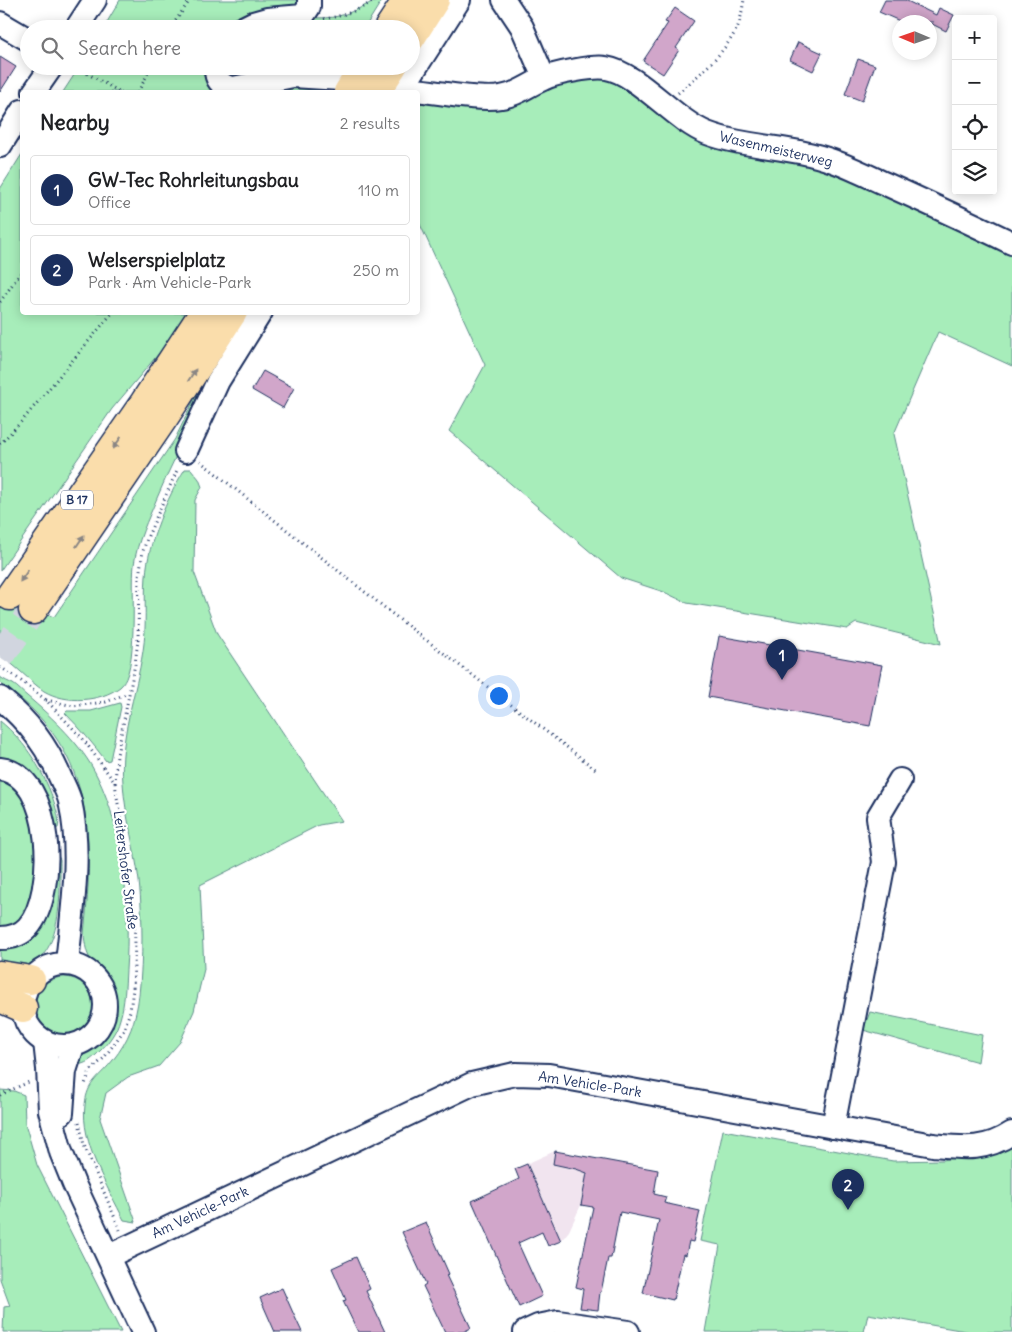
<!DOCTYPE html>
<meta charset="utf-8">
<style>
body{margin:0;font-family:Delius,sans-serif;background:#f2f2f2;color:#202124}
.controls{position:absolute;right:15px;top:15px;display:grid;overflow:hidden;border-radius:5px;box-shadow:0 2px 12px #0003}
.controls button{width:45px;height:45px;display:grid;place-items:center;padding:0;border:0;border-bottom:1px solid #e0e0e0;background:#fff;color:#202124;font:25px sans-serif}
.compass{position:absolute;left:892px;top:15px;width:45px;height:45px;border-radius:50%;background:#fff;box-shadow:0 2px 12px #0003;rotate:272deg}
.you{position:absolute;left:498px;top:695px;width:18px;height:18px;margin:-12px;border:4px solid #fff;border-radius:50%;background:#1a73e8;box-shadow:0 0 0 8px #1a73e833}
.badge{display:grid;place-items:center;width:32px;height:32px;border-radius:50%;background:#1b2f5e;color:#fff;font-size:16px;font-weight:700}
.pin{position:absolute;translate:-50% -41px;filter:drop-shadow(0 1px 2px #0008)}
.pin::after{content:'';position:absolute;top:26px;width:18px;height:15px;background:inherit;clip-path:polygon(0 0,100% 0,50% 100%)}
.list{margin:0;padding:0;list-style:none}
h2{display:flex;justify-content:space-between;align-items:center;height:65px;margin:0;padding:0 20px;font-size:21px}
h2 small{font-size:16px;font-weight:400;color:#757577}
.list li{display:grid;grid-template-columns:32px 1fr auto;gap:15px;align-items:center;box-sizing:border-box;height:70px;margin:0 10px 10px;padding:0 10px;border:1px solid #e0e0e0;border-radius:5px}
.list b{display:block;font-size:19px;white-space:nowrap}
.list p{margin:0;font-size:16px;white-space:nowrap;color:#757577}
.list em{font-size:16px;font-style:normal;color:#757577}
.icon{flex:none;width:28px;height:28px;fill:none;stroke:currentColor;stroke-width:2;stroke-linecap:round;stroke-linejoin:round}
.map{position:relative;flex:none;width:1012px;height:1332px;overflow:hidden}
.search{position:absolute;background:#fff;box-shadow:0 2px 12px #0003;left:20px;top:20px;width:400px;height:55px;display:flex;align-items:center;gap:12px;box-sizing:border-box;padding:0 18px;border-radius:28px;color:#757577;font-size:19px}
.panel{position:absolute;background:#fff;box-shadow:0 2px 12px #0003;left:20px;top:90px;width:400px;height:225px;border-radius:5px}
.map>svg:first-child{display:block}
</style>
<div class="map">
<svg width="1012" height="1332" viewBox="0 0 1012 1332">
<rect width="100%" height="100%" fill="#fff"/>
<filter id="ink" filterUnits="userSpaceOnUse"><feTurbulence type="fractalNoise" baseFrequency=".02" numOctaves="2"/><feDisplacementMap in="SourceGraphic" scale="10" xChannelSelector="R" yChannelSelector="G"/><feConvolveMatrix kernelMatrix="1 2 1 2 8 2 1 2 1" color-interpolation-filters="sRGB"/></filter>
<g filter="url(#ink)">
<path fill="#f1e4ef" d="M555 1151 658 1170 651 1205 647 1204 644 1217 581 1205 569 1231 561 1241 548 1246 515 1169Z"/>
<g fill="#a7edba" stroke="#618e8c">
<path d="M120 0H309L303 16C326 20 339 18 360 8 369 4 373 0 382 0L364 29H103Z"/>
<path d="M80 66H341L325 92H63Z"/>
<path d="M597 76 614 79 658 109 846 176 1012 252V366L938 332 894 434 941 644 856 623 847 629 687 603 664 592 621 578 449 431 485 365 418 220V94L495 109 558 86Z"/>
<path d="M22 154V312L186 313 160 352 112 409 0 571V189Z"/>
<path d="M247 313H252C219 374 184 434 157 498 148 520 137 541 134 565 131 589 139 673 120 687 100 702 66 704 44 691 29 681 16 665 0 656V587L21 604 54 617 175 439 200 387Z"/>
<path d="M185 469H191L199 479 202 487 195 500 194 572 217 634 342 821 319 825 200 885 204 969 194 1011 180 1042 159 1066 128 1077 106 1093 100 1119 136 1222 124 1220C108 1188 80 1142 85 1105 87 1081 100 1077 113 1060 129 1040 136 1020 139 995 143 957 143 919 139 881 135 848 125 816 123 783 119 738 136 695 143 651 147 626 144 601 146 576 148 543 167 497 185 469Z"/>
<path d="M0 677C4 680 9 682 13 684 18 687 23 693 27 696 53 718 82 745 97 776 125 832 130 909 126 970 125 986 125 1003 120 1019 117 1031 109 1042 100 1051 92 1059 86 1065 74 1065 76 1062 78 1058 80 1055 89 1044 100 1044 108 1029 117 1013 116 992 106 977 103 971 97 968 93 963 86 955 85 944 84 934 95 832 93 747 0 683Z"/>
<path d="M120 703 121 707 110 760 106 761C93 744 80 728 65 713L67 711H91Z"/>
<path d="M0 721C26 742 45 773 55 805 57 813 60 820 58 828L54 829 0 763Z"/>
<path d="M0 775 19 789 35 825 36 886 22 924 0 931Z"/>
<path d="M57 855 60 859C60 893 64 966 16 968 11 968 5 967 0 966V945H9Z"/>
<circle cx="64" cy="1006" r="29"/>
<path d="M870 1012 982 1035 978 1062 863 1030Z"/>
<path d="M0 1090 14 1091 24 1095 25 1123 37 1165 121 1332H3L4 1307 10 1306 0 1279Z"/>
<path d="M723 1130 893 1161 943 1160 993 1151 1012 1144V1332H971L868 1314 864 1332H705L720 1245 700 1241Z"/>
</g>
<g fill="#d1a6ca" stroke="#1b2f5e">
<path d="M885 0H905L936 15 939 8 954 15 946 31 932 24 933 22H902L879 12Z"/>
<path d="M675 8 694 21 676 48 679 50 663 74 643 61 668 23 665 22Z"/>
<path d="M798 42 822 53 813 71 790 60Z"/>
<path d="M0 57 16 67 0 92Z"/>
<path d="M858 59 875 65 862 101 845 94Z"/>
<path d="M263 371 294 388 283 408 252 390Z"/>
<path d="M719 636 882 665 870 726 708 697Z"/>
<path d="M555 1151 658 1170 654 1194 666 1197 664 1203 700 1211 693 1242 689 1241 686 1255 683 1254 673 1300 643 1293 659 1220 620 1212 611 1258H608L601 1292H600L598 1310 580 1308 583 1289 576 1287 593 1207 581 1205 587 1173 576 1169 553 1164Z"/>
<path d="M527 1164 561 1241 548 1246 542 1232 518 1243 542 1296 519 1307 472 1201 519 1179 515 1169Z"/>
<path d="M426 1222 449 1274 446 1275 471 1328 463 1332H445L423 1286 426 1284 402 1232Z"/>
<path d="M356 1257 370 1289 366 1291 385 1332H358L343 1301 346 1300 332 1268Z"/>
<path d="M282 1288 294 1315 302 1332H275L260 1298Z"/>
</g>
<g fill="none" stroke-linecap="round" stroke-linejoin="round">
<path stroke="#d1d5df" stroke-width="28" stroke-dasharray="28 14" stroke-linecap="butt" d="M0 657 33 610"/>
<defs>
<g id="minor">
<path d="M504 0 522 27 544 78"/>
<path d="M0 23 29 40"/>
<path d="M76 29 95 0"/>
<path d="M241 29 253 23 267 19 303 16 309 7V0"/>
<path d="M216 66C215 79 220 86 233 88L293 76 340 79"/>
<path d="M415 90C438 92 479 101 501 97 517 95 528 85 543 79 555 73 593 66 606 68 638 73 674 120 707 133 746 148 793 146 833 161 852 168 870 177 888 185 930 204 971 223 1012 243"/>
<path d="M34 92 52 66"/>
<path d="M400 92 459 0"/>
<path d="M0 146 22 111"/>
<path d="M186 451 218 381 261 312"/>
<path d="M0 698C29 722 47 746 61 779 64 786 68 793 70 801 82 854 72 910 67 964"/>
<path d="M0 769C55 775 57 895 28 927 21 935 10 938 0 938"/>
<circle cx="64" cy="1005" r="41"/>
<path d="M45 1042 48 1069 50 1111 61 1152 74 1184 143 1332"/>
<path d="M62 1113 65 1071 73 1046"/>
<path d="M833 1127 884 862 878 817 900 780"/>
<path d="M109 1256 472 1084 515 1074 549 1075 933 1145C964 1148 985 1151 1012 1133"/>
<path d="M525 1332 538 1326 558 1322 628 1332"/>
</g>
<g id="highway">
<path d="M388 29 407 0"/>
<path d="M411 38 435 0"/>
<path d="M348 92 364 66"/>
<path d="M376 92 393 66"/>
<path d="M10 596 144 403 204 312"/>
<path d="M33 610 165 416 233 312"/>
<path d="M0 975 31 980"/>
<path d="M0 998 23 1008"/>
</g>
</defs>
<use href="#minor" stroke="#1b2f5e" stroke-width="26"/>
<use href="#highway" stroke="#1b2f5e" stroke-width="31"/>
<g stroke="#1b2f5e" stroke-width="3" stroke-dasharray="1 4" stroke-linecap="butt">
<path d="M324 19C342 16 359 11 374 0"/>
<path d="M170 29 190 0"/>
<path d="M74 66 120 92"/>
<path d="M138 92 152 66"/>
<path d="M678 93C699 75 723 55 736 30 741 22 742 9 744 0"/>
<path d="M0 302 22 271"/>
<path d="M0 444 22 421 113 312"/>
<path d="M200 461 404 623 598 771"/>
<path d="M0 667 16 677 46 700 83 739 115 783 134 913 135 944 133 989 130 1011 124 1030 104 1058 90 1071 85 1084"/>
<path d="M46 700 73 706 106 702 128 693"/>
<path d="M115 783 117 755 135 664 138 640 139 576 143 551 148 536 178 468"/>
<path d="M0 1095 29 1082"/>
<path d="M79 1122 84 1145 120 1230"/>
</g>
<use href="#minor" stroke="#fff" stroke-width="22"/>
<use href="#highway" stroke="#faddab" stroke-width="28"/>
</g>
<defs><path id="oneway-solid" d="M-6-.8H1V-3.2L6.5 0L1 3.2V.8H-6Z" transform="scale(1.25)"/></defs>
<g fill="#8a8684">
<use href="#oneway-solid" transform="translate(192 375) rotate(-57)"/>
<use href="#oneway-solid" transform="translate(117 443) rotate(125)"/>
<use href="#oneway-solid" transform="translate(80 541) rotate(-56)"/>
<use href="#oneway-solid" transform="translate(24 576) rotate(125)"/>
</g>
</g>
<g text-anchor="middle" stroke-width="4.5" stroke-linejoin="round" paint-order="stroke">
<rect fill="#fff" stroke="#5f6d8e" stroke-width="1" x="61" y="490.5" width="32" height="19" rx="4"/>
<g font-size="12" font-weight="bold" fill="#1b2f5e">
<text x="77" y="504">B 17</text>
</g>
<g font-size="14" fill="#1b2f5e" stroke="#fff">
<text transform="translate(776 149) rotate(13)" y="5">Wasenmeisterweg</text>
<text transform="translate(126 870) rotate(83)" y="5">Leitershofer Straße</text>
<text transform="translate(590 1084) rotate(9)" y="5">Am Vehicle-Park</text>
<text transform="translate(200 1212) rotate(-25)" y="5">Am Vehicle-Park</text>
</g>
</g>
</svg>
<div class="controls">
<button>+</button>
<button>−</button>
<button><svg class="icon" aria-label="locate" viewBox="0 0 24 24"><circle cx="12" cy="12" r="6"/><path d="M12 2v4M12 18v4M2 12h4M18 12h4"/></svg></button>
<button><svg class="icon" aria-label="layers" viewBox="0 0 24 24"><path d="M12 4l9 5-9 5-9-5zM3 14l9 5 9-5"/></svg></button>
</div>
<svg class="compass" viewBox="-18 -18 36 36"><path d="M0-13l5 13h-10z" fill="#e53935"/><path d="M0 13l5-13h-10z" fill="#757577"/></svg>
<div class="you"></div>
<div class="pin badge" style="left:782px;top:680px">1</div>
<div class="pin badge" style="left:848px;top:1210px">2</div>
<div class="search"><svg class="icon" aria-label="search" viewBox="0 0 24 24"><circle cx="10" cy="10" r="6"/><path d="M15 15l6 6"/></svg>Search here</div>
<section class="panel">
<h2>Nearby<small>2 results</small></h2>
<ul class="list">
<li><span class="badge">1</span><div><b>GW-Tec Rohrleitungsbau</b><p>Office</p></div><em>110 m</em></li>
<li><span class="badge">2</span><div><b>Welserspielplatz</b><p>Park · Am Vehicle-Park</p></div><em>250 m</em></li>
</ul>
</section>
</div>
